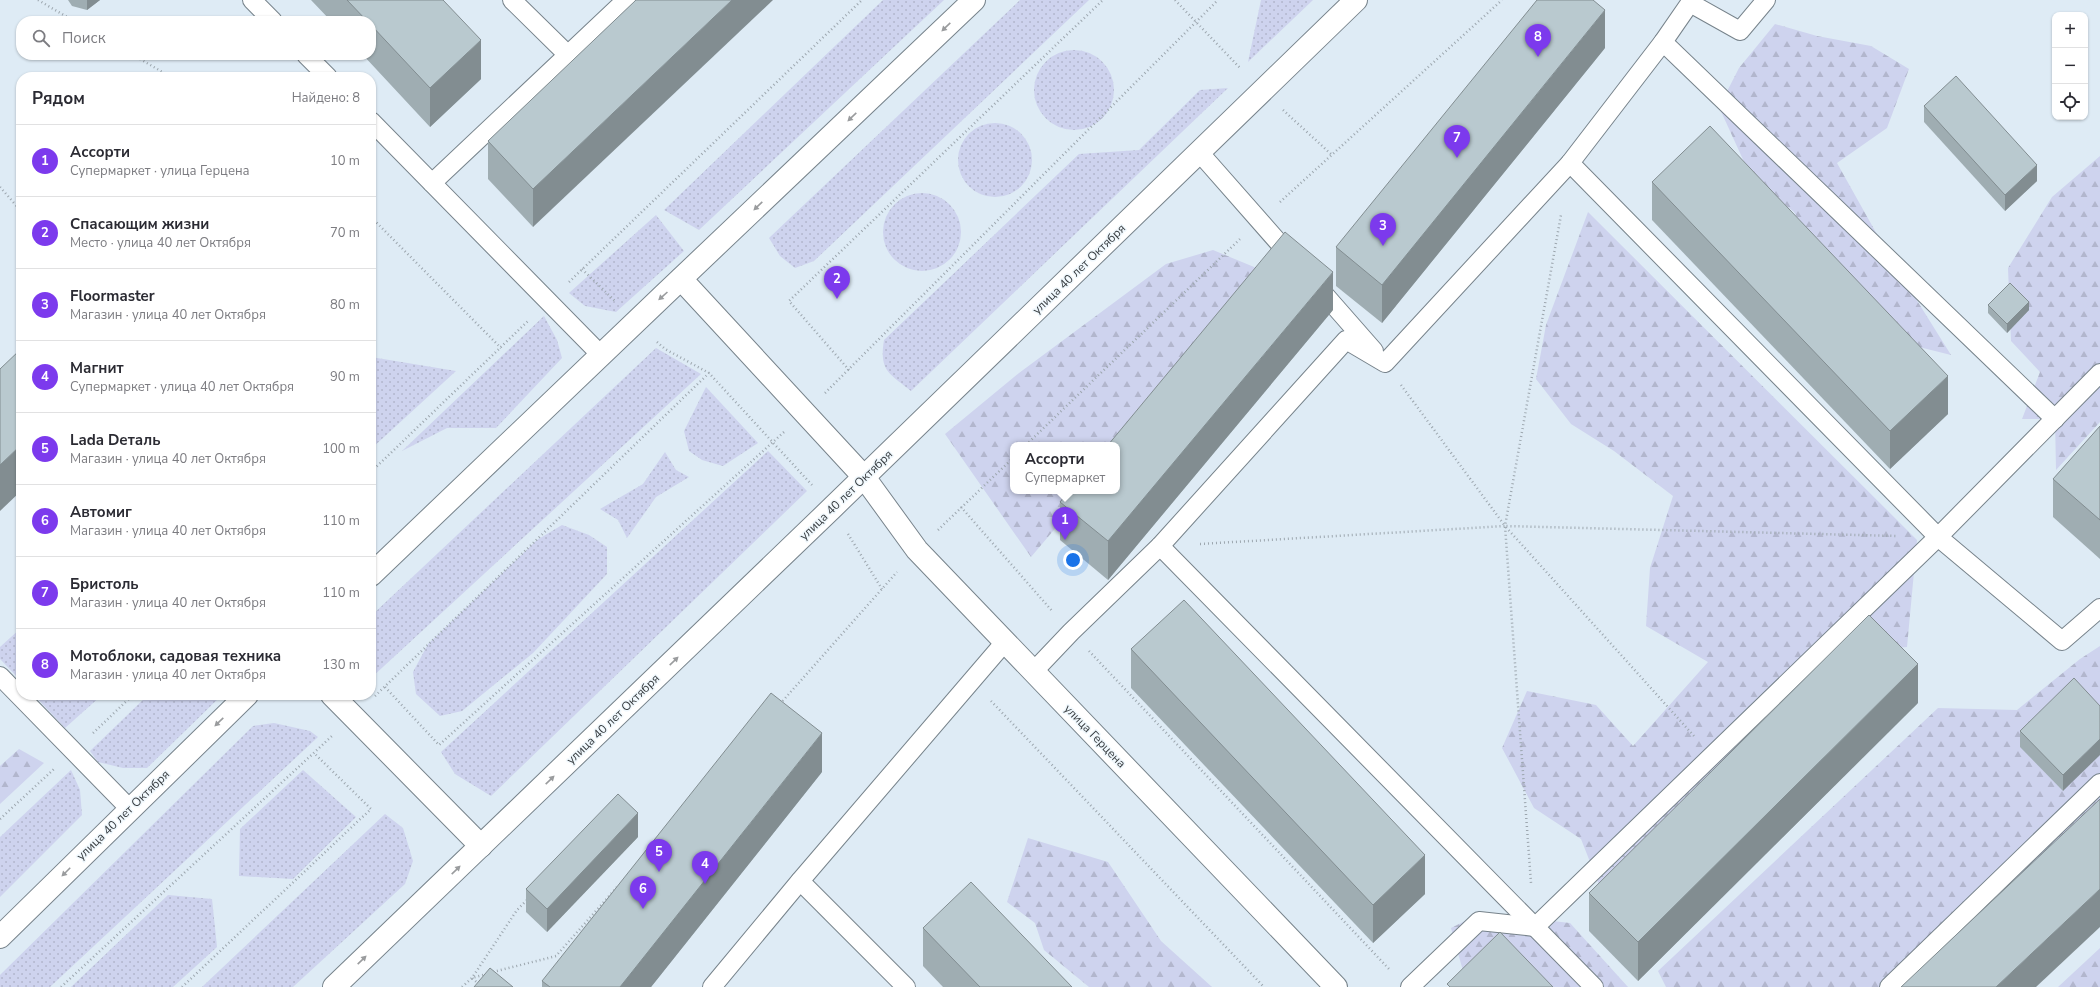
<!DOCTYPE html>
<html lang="ru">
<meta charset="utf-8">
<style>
body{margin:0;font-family:"Nunito Sans",sans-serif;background:#f2f2f3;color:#2b2b33}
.controls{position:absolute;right:12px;top:12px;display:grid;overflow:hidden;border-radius:8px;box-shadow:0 1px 3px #0004}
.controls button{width:36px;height:36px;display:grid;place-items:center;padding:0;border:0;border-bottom:1px solid #e1e1e2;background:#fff;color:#2b2b33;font:20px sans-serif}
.you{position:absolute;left:1073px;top:560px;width:14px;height:14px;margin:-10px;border:3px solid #fff;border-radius:50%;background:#1a73e8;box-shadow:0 0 0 6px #1a73e833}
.badge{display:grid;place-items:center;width:26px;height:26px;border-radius:50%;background:#7c3aed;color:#fff;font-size:13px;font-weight:700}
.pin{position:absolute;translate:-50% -33px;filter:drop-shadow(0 1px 2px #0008)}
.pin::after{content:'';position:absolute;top:21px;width:14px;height:12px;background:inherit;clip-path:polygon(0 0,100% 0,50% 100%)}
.popup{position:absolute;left:1010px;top:442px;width:110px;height:52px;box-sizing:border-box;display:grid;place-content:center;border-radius:8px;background:#fff;filter:drop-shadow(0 1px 3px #0005);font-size:13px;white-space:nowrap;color:#7c7c81}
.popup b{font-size:15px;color:#2b2b33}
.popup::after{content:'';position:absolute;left:50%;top:100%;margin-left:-8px;border:8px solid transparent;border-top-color:#fff}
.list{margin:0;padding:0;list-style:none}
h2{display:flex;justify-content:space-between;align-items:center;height:52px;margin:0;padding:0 16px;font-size:17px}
h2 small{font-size:13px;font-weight:400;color:#7c7c81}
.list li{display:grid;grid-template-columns:26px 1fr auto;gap:12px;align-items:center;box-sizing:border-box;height:72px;padding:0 16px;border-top:1px solid #e1e1e2}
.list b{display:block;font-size:15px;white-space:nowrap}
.list p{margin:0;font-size:13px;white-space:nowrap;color:#7c7c81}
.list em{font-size:13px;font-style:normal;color:#7c7c81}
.icon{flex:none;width:22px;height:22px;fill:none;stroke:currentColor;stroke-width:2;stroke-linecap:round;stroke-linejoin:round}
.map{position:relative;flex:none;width:2100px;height:987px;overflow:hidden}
.search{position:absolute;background:#fff;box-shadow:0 1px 3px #0004;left:16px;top:16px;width:360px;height:44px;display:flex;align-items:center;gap:10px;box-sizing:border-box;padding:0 14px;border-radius:16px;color:#7c7c81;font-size:15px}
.panel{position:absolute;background:#fff;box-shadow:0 1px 3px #0004;left:16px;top:72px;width:360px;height:628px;border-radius:16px}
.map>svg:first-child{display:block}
</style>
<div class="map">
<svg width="2100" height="987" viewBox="0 0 2100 987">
<defs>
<pattern id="grass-dots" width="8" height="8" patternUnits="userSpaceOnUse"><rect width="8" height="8" fill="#ced3ee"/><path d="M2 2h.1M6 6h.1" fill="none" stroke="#b2b6cd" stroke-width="1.8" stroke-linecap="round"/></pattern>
<pattern id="forest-firs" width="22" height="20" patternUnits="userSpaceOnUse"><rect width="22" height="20" fill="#ced3ee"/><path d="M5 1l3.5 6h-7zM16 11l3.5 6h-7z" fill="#b2b6cd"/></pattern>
</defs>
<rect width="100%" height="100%" fill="#deebf5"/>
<g fill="url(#grass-dots)">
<path d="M883 0H944L699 230 664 210Z"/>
<path d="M1020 0H1089L814 261 795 268 780 256 769 238Z"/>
<path d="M1261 0H1313L1248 62Z"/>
<circle cx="1074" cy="90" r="40"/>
<path d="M1228 88 911 391C889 373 879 371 884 340L1079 154 1139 150 1200 90Z"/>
<circle cx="995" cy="160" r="37"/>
<circle cx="922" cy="232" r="39"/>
<path d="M656 215 684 251 616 312 585 306 569 293Z"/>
<path d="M544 316 557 340 562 358 496 428H447L402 451Z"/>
<path d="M656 348 701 374 371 678V616Z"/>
<path d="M371 357 456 371 371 449Z"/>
<path d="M706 387 758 443 723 466 702 460 689 451 684 431Z"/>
<path d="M768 451 807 491 491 796 455 774 441 752Z"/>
<path d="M665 452 676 470 689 477 656 497 627 538 618 520 600 509 643 484Z"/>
<path d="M562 525 589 535 607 547V574L533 653 462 711 440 716 416 694 413 672 428 644 537 540Z"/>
<path d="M21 628V681L0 659V647Z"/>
<path d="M34 695H102L65 728Z"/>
<path d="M148 695H222L147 768H123L98 762 90 751Z"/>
<path d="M274 723 310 731 318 737 50 987H0V975L253 726Z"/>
<path d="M71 770 80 790 82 815 0 897V837Z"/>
<path d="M303 770 356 817 293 879 239 876 240 829Z"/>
<path d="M385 814 403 828 413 861 405 884 293 987H202Z"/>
<path d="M168 895 212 899 217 947 173 987H71Z"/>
</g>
<g fill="url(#forest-firs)">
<path d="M1775 24 1817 36 1871 46 1909 69 1887 128 1837 163 1888 254 1951 355 1915 346 1822 262 1794 212 1751 177 1719 107 1739 68Z"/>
<path d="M2100 156V422L2056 470 2055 419H2022L2040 372 2011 341 2008 268 2052 197Z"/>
<path d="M1588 212 1917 540 1907 647 1849 653 1603 895 1581 839 1534 808 1502 748 1527 691 1596 705 1633 746 1708 662 1646 626 1650 568 1673 496 1614 451 1571 424 1536 379 1546 325Z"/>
<path d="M1213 250 1271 274 1117 445H1013V491H1087L1031 557 945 434 1019 373 1166 264Z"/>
<path d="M2100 646V817L1920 987H1666L1658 971 1938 708 2017 710 2080 659Z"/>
<path d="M19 749 44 763 0 804V766Z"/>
<path d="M1028 838 1108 862 1161 941 1212 987H1089L1044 950 1035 923 1007 902Z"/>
<path d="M1481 913 1570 923 1628 987H1520L1465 978 1451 928Z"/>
<path d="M2100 948V987H2058Z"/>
</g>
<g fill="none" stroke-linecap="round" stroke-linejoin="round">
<defs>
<g id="lane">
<path d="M252 0 273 21"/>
<path d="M512 0 567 54"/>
<path d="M1663 42 2055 419"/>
<path d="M306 55 328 77"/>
<path d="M371 121 600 354"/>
<path d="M1199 152 1294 260"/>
<path d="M1570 163 1938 537 2062 641 2100 608"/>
<path d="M432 183 626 0"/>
<path d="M1317 286 1374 351"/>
<path d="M1160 546 1594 987"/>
<path d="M1033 672 1071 632 1160 546 1346 340 1385 363 1570 163 1663 42 1690 3 1740 31 1766 0"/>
<path d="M0 676 129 808"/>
<path d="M800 881 906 987"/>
<path d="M712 987 800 881 1004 643"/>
<path d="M1410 987 1479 921 1535 927 1938 537 2100 373"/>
<path d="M1889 987 2100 783"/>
</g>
<path id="street" d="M864 477 917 550 1336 987"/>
<g id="secondary">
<path d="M681 279 864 477"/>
<path d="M371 575C571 382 773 192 974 0"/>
<path d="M332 695 481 846"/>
<path d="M0 937 247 695"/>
<path d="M334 987 832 508 1356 0"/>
</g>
</defs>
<use href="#lane" stroke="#77838b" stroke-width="20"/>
<use href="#street" stroke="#77838b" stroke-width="24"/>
<use href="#secondary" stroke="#77838b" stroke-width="24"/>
<g stroke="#9ca6ae" stroke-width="2.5" stroke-dasharray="1 3" stroke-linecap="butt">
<path d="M38 0 74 21"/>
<path d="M1175 0 1241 69"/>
<path d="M133 55 171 77"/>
<path d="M1283 110 1332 155"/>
<path d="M0 187 21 211"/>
<path d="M1280 202 1502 0"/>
<path d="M371 217 501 348"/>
<path d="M582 269 615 301"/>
<path d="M569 282 862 0"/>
<path d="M657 342 665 349 709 373 812 485"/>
<path d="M849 370 789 301 1103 0"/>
<path d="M1401 385 1505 526 1531 883"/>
<path d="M825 393 1218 0"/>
<path d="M1026 445 1240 239"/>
<path d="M371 472 529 320"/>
<path d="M961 507 1053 612"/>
<path d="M938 530 1013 458"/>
<path d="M848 534 882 589"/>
<path d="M1200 544 1505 526 1561 215"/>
<path d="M1089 651 1389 969"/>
<path d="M385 687 439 745 784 432"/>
<path d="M375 696 709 373"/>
<path d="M991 701 1264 987"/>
<path d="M780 704 897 572"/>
<path d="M93 733 133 695"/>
<path d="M1694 736 1505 526 1897 536"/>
<path d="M0 819 54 769"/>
<path d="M493 972 556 956 618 886"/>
<path d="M61 987 332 736"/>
<path d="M182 987 371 809 314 753"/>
<path d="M462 987 472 978 486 974"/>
<path d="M482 987 472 978 517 910 529 898"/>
</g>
<use href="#lane" stroke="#fff" stroke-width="18"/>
<use href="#street" stroke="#fff" stroke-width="22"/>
<use href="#secondary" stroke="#fff" stroke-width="22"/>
</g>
<g fill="#9fadb2">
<path d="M68 0H100L87 10 72 6Z"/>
<path d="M311 0H443L481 79 430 127 363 55H371V21H331Z"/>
<path d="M636 0 533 227 488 179V141Z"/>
<path d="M1605 48 1382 323 1336 286V247Z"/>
<path d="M1924 106 2037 181 2005 211 1924 122Z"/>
<path d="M1652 182 1948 414 1890 469 1652 220Z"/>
<path d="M1988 305 2029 310 2007 333 1988 313Z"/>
<path d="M1333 310 1108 580 1060 540V502Z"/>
<path d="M2100 426V559L2053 517V479Z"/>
<path d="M1131 649 1425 894 1373 943 1131 688Z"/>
<path d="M1918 703 1638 981 1589 931V893Z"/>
<path d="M2100 706 2063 791 2020 747V731Z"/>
<path d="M822 772 651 987H542V981Z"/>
<path d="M638 837 547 932 526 912V889Z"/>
<path d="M923 928 1072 987H943L923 966Z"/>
</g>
<g fill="#828d91">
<path d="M87 0H100L87 10Z"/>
<path d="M732 0H773L533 227V189Z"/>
<path d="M1605 10V48L1382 323V285Z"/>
<path d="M481 40V79L430 127V88Z"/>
<path d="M2037 165V181L2005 211V195Z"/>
<path d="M1333 272V310L1108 580V541Z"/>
<path d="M2029 302V310L2007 333V324Z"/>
<path d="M1948 376V414L1890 469V431Z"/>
<path d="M21 445V491L0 511V465Z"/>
<path d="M1918 664V703L1638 981V942Z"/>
<path d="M822 733V772L651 987H620Z"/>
<path d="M2100 739V755L2063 791V775Z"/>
<path d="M638 813V837L547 932V909Z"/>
<path d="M1425 855V894L1373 943V905Z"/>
<path d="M2100 889V927L2036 987H1996Z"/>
</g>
<g fill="#b9c9cf" stroke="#828d91">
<path d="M347 0H443L481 40 430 88 371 25V21H367Z"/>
<path d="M636 0H732L533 189 488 141Z"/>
<path d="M1537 0H1593L1605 10 1382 285 1336 247Z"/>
<path d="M1956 76 2037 165 2005 195 1924 106Z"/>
<path d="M1710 126 1948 376 1890 431 1652 182Z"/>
<path d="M1285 232 1333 272 1108 541 1060 502 1069 491H1117V445H1108Z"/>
<path d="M2010 283 2029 302 2007 324 1988 305Z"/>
<path d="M21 349V445L0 465V369Z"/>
<path d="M2100 426V520L2053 479Z"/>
<path d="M1184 600 1425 855 1373 905 1131 649Z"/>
<path d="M1869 615 1918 664 1638 942 1589 893Z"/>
<path d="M2074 678 2100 706V739L2063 775 2020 731Z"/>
<path d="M771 693 822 733 620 987H550L542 981Z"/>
<path d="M618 794 638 813 547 909 526 889Z"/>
<path d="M2100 799V889L1996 987H1901Z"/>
<path d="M971 882 1072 987H980L923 928Z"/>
<path d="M1500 932 1553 987H1450L1447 984Z"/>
<path d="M490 968 513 987H474Z"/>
</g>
<defs><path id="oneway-solid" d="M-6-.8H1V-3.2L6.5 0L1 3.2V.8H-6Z"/></defs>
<g fill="#9a9c9e">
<use href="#oneway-solid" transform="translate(946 27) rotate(136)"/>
<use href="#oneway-solid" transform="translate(852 117) rotate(136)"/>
<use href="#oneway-solid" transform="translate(758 206) rotate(136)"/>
<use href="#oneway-solid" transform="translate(663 296) rotate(138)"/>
<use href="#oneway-solid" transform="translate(674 661) rotate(-44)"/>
<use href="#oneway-solid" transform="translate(219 722) rotate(136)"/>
<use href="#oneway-solid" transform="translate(550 780) rotate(-44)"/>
<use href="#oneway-solid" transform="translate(456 870) rotate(-44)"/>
<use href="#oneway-solid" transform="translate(66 872) rotate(135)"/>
<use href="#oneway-solid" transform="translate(362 960) rotate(-44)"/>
</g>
<g text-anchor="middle" stroke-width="3" stroke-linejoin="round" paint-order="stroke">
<g font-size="12" fill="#353a3e" stroke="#f0f8fd">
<text transform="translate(1079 269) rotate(-44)" y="4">улица 40 лет Октября</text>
<text transform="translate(846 495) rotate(-44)" y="4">улица 40 лет Октября</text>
<text transform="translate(613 719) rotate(-44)" y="4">улица 40 лет Октября</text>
<text transform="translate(1095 736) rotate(46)" y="4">улица Герцена</text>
<text transform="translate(123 815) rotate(-44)" y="4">улица 40 лет Октября</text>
</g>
</g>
</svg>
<div class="controls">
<button>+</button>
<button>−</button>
<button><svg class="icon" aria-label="locate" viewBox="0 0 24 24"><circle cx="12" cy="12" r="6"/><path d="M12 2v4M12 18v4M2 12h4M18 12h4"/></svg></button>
</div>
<div class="you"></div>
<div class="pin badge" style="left:1065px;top:540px">1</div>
<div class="popup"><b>Ассорти</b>Супермаркет</div>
<div class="pin badge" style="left:837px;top:299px">2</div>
<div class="pin badge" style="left:1383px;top:246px">3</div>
<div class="pin badge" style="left:705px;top:884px">4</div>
<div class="pin badge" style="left:659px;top:872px">5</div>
<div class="pin badge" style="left:643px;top:909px">6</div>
<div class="pin badge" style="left:1457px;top:158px">7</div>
<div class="pin badge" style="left:1538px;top:57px">8</div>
<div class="search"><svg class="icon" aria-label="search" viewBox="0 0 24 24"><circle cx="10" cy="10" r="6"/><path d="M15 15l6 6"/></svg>Поиск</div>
<section class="panel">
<h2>Рядом<small>Найдено: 8</small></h2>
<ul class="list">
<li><span class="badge">1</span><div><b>Ассорти</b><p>Супермаркет · улица Герцена</p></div><em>10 m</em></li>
<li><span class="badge">2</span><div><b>Спасающим жизни</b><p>Место · улица 40 лет Октября</p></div><em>70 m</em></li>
<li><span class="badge">3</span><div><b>Floormaster</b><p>Магазин · улица 40 лет Октября</p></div><em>80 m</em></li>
<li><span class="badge">4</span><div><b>Магнит</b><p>Супермаркет · улица 40 лет Октября</p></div><em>90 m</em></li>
<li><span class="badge">5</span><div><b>Lada Dеталь</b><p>Магазин · улица 40 лет Октября</p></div><em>100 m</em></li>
<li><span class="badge">6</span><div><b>Автомиг</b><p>Магазин · улица 40 лет Октября</p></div><em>110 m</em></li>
<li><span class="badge">7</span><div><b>Бристоль</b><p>Магазин · улица 40 лет Октября</p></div><em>110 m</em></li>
<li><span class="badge">8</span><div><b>Мотоблоки, садовая техника</b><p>Магазин · улица 40 лет Октября</p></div><em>130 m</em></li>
</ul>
</section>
</div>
